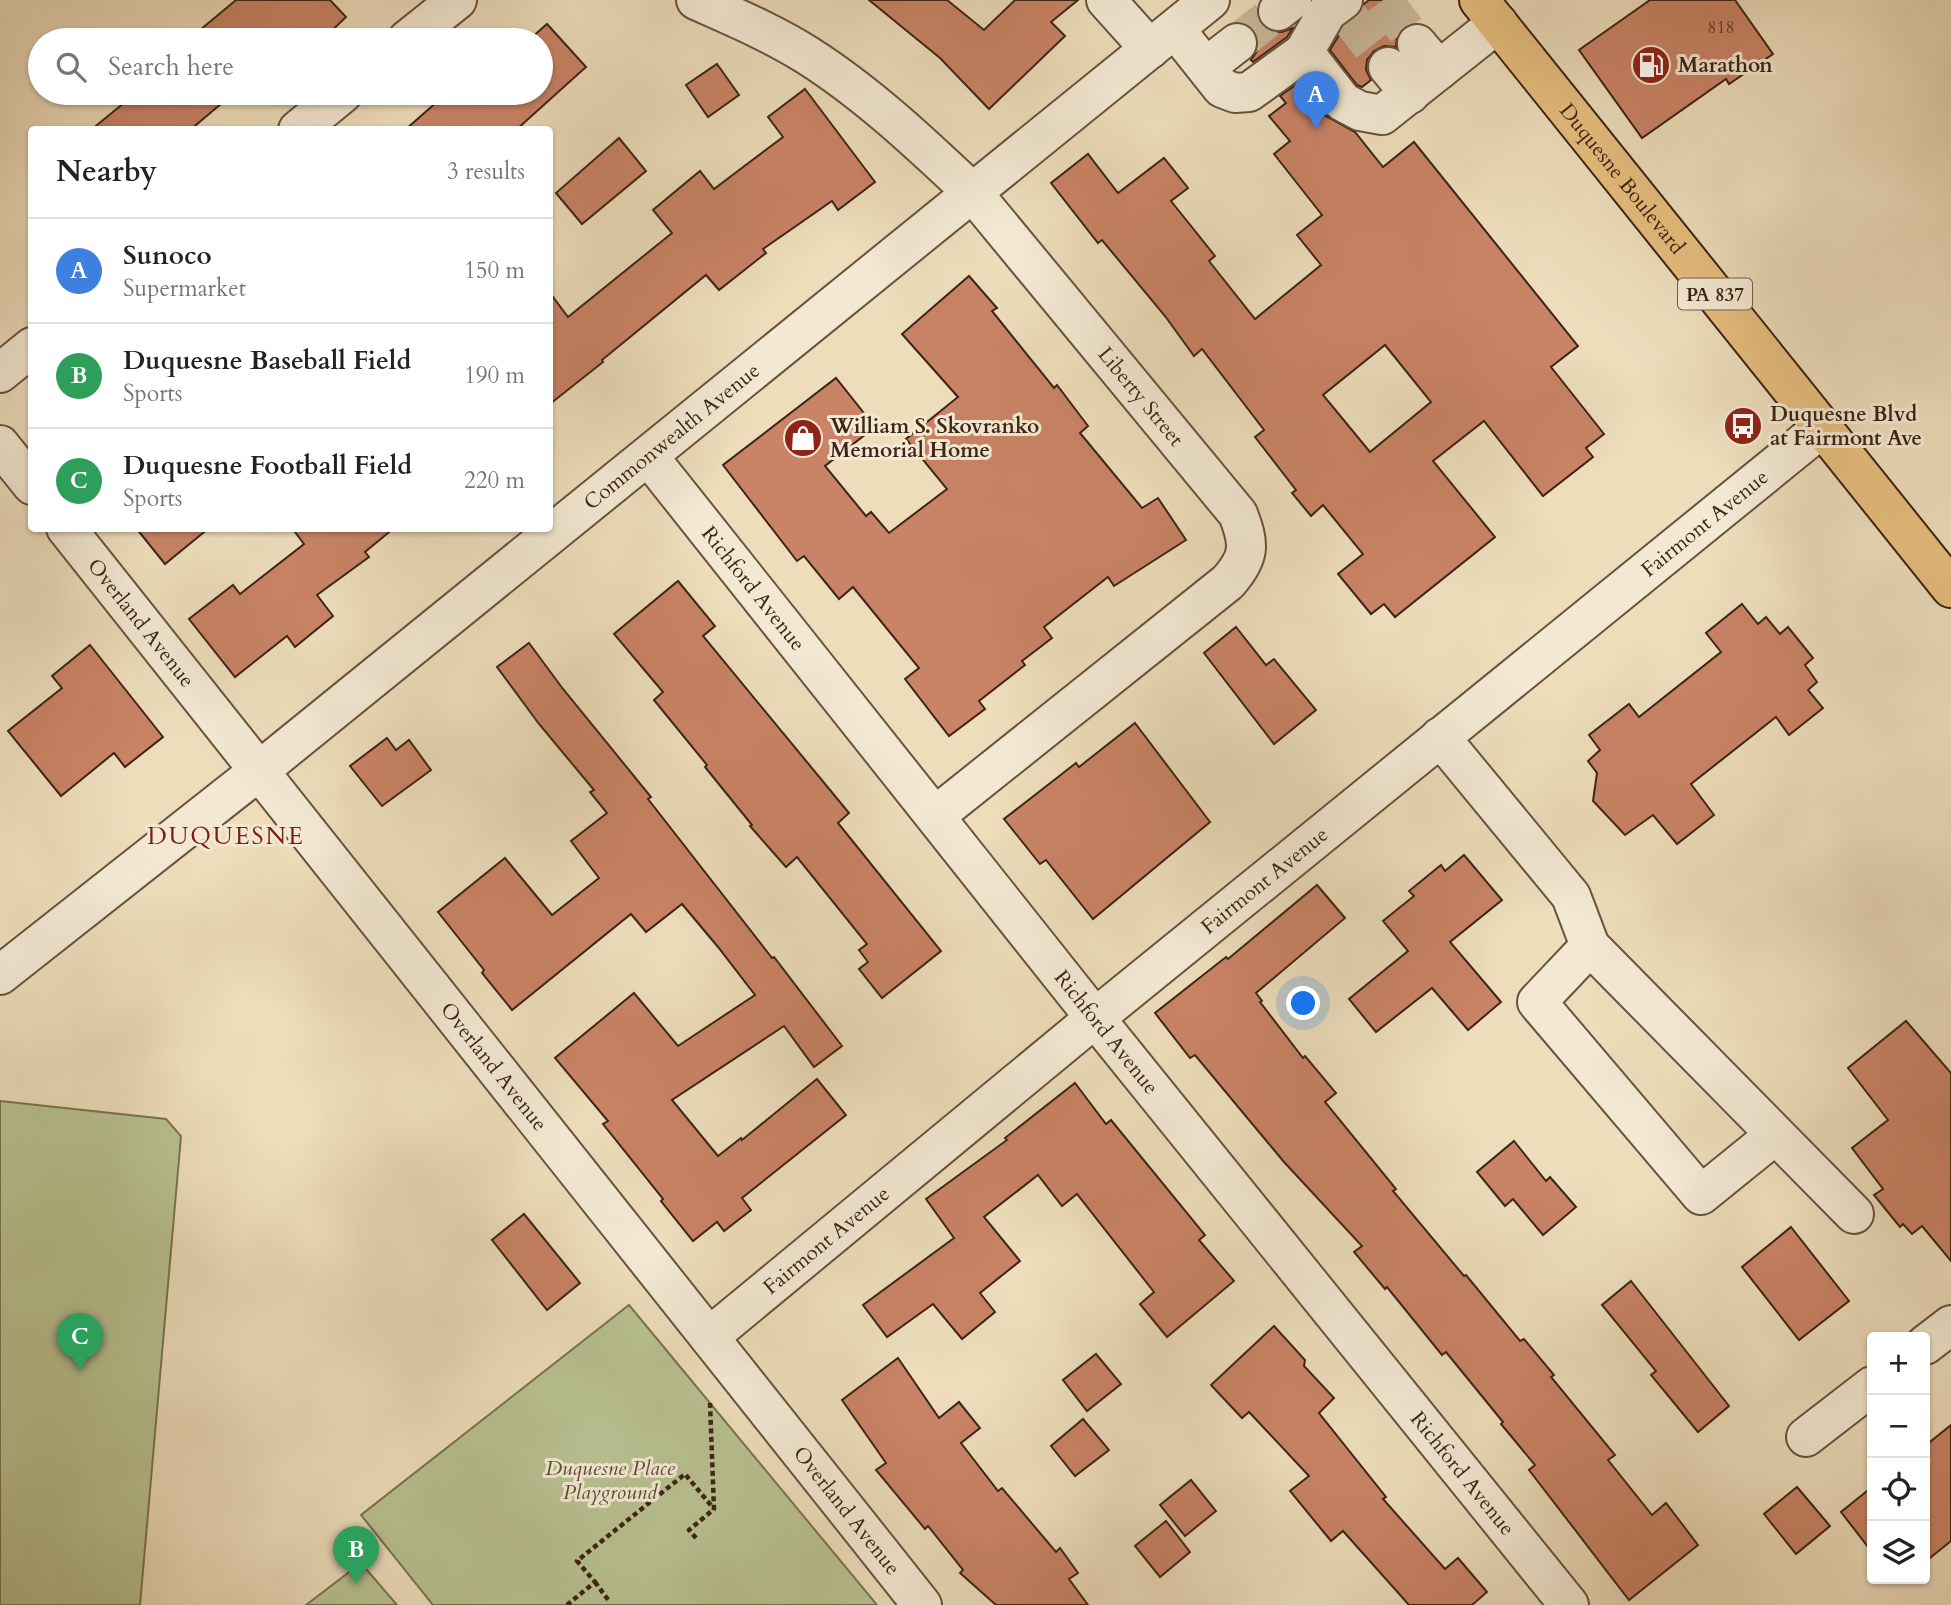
<!DOCTYPE html>
<meta charset="utf-8">
<style>
body{margin:0;font-family:Cardo,serif;background:#f6f6f6;color:#222}
.controls{position:absolute;right:21px;bottom:21px;display:grid;overflow:hidden;border-radius:7px;box-shadow:0 2px 5px #0004}
.controls button{width:63px;height:63px;display:grid;place-items:center;padding:0;border:0;border-bottom:2px solid #e0e0e0;background:#fff;color:#222;font:35px sans-serif}
.you{position:absolute;left:1304px;top:1004px;width:24px;height:24px;margin:-18px;border:5px solid #fff;border-radius:50%;background:#1a73e8;box-shadow:0 0 0 10px #1a73e833}
.badge{display:grid;place-items:center;width:46px;height:46px;border-radius:50%;background:#111827;color:#fff;font-size:23px;font-weight:700}
.pin{position:absolute;translate:-50% -58px;filter:drop-shadow(0 2px 4px #0008)}
.pin::after{content:'';position:absolute;top:37px;width:24px;height:21px;background:inherit;clip-path:polygon(0 0,100% 0,50% 100%)}
.list{margin:0;padding:0;list-style:none}
h2{display:flex;justify-content:space-between;align-items:center;height:91px;margin:0;padding:0 28px;font-size:30px}
h2 small{font-size:23px;font-weight:400;color:#767676}
.list li{display:grid;grid-template-columns:46px 1fr auto;gap:21px;align-items:center;box-sizing:border-box;height:105px;padding:0 28px;border-top:2px solid #e0e0e0}
.list b{display:block;font-size:26px;white-space:nowrap}
.list p{margin:0;font-size:23px;white-space:nowrap;color:#767676}
.list em{font-size:23px;font-style:normal;color:#767676}
.icon{flex:none;width:38px;height:38px;fill:none;stroke:currentColor;stroke-width:2;stroke-linecap:round;stroke-linejoin:round}
.map{position:relative;flex:none;width:1951px;height:1605px;overflow:hidden}
.search{position:absolute;background:#fff;box-shadow:0 2px 5px #0004;left:28px;top:28px;width:525px;height:77px;display:flex;align-items:center;gap:18px;box-sizing:border-box;padding:0 24px;border-radius:38px;color:#767676;font-size:26px}
.panel{position:absolute;background:#fff;box-shadow:0 2px 5px #0004;left:28px;top:126px;width:525px;height:406px;border-radius:7px}
.map>svg:first-child{display:block}
</style>
<div class="map">
<svg width="1951" height="1605" viewBox="0 0 1951 1605">
<rect width="100%" height="100%" fill="#edddbb"/>
<filter id="stains"><feTurbulence type="fractalNoise" baseFrequency=".00286" numOctaves="4"/><feColorMatrix values="0 0 0 0 .2 0 0 0 0 .09 0 0 0 0 .02 0 0 0 .5 -.17"/></filter>
<radialGradient id="worn" r=".72"><stop offset=".6" stop-color="#630" stop-opacity="0"/><stop offset="1" stop-color="#630" stop-opacity=".3"/></radialGradient>
<g fill="#b8c191" stroke="#7a7252" stroke-width="2">
<path d="M0 1101 166 1119 181 1136 140 1605H0Z"/>
<path d="M629 1305 877 1605H433L361 1515Z"/>
<path d="M361 1563 397 1605H306Z"/>
</g>
<g fill="#c98366" stroke="#3d2414" stroke-width="2" fill-rule="evenodd">
<path d="M236 0H330L346 17 322 40H188Z"/>
<path d="M869 0H947L984 30 1015 0H1078L1051 22 1065 36 989 109 940 58Z"/>
<path d="M1369 0H1395L1412 23 1402 28 1397 36 1396 47 1384 46 1374 51 1367 60 1366 70 1371 80 1362 87 1357 85 1330 50 1344 27 1357 17 1364 4Z"/>
<path d="M1650 0H1735L1773 54 1729 84 1726 79 1642 138 1579 50Z"/>
<path d="M1257 17 1261 25 1271 31 1282 32 1293 28 1287 37 1253 62 1251 60 1257 51 1259 41 1255 30 1248 25Z"/>
<path d="M547 24 586 67 516 130H405L447 93H541V40H529Z"/>
<path d="M717 64 739 95 708 117 686 85Z"/>
<path d="M1300 82 1326 116 1355 132 1383 167 1414 142 1578 346 1551 367 1604 434 1586 448 1593 457 1543 496 1484 421 1433 461 1495 537 1395 617 1384 604 1371 614 1338 574 1363 554 1323 505 1311 516 1292 493 1296 490 1255 437 1264 430 1202 349 1194 356 1165 316 1102 240 1098 243 1051 183 1088 154 1118 193 1164 158 1188 188 1171 201 1215 256 1209 261 1255 319 1321 265 1297 235 1322 215 1274 154 1290 141 1269 116 1286 103 1280 96ZM1385 345 1431 402 1370 452 1323 395Z"/>
<path d="M805 89 875 182 838 210 832 201 763 249 766 253 719 290 706 275 602 360 603 362 550 404V293L568 317 672 233 653 210 700 171 714 189 783 137 768 117Z"/>
<path d="M136 93H234L190 130H91Z"/>
<path d="M619 138 646 171 582 224 556 193Z"/>
<path d="M969 276 997 308 992 311 1054 388 1057 385 1088 426 1080 433 1142 508 1158 498 1186 540 1114 586 1108 577 1044 627 1052 638 1022 661 1025 665 979 701 985 709 949 736 905 679 919 668 853 587 839 599 804 556 797 561 723 465 836 378 875 427 825 466 866 516 871 512 889 533 947 489 906 439 958 397 902 334Z"/>
<path d="M136 528H209L165 564Z"/>
<path d="M292 528H394L365 552 369 557 317 595 333 616 295 647 287 636 235 677 189 619 233 585 240 594 304 544Z"/>
<path d="M678 581 715 626 703 636 849 813 838 823 941 951 882 998 859 969 868 962 859 950 867 944 797 857 786 867 750 826 752 825 705 767 707 765 654 700 663 692 614 634Z"/>
<path d="M1742 604 1758 624 1766 617 1780 634 1788 627 1813 658 1805 665 1817 682 1808 690 1823 708 1789 735 1776 717 1691 784 1714 815 1677 844 1653 815 1625 835 1593 801 1597 773 1588 761 1600 750 1589 735 1629 704 1639 717 1721 652 1706 633Z"/>
<path d="M1236 627 1266 665 1274 659 1316 710 1274 744 1204 653Z"/>
<path d="M529 643 563 689 651 797 648 799 772 958 774 957 842 1046 814 1067 784 1026 672 1100 718 1156 741 1138 742 1140 817 1079 846 1115 742 1198 751 1210 724 1231 717 1222 693 1241 661 1201 663 1199 603 1124 608 1121 555 1058 634 993 678 1046 755 995 718 947 682 904 646 932 631 914 512 1010 482 973 484 970 438 912 505 858 552 915 599 878 571 841 607 813 590 792 594 790 539 724 497 667Z"/>
<path d="M90 645 163 737 125 767 114 753 61 796 8 731 62 688 52 676Z"/>
<path d="M1135 723 1210 822 1093 919 1046 860 1040 864 1004 819 1076 763 1079 767Z"/>
<path d="M387 738 396 750 409 740 431 770 382 806 350 766Z"/>
<path d="M1464 855 1502 900 1450 942 1501 1002 1468 1030 1432 988 1376 1032 1349 999 1408 951 1383 921 1414 896 1409 891 1441 865 1445 871Z"/>
<path d="M1317 885 1345 918 1256 993 1262 1001 1260 1002 1303 1058 1305 1056 1336 1093 1325 1102 1396 1189 1393 1191 1464 1276 1466 1275 1520 1341 1524 1339 1554 1375 1551 1377 1615 1455 1608 1460 1652 1515 1666 1503 1698 1545 1629 1600 1529 1470 1535 1465 1501 1424 1503 1422 1446 1352 1442 1355 1387 1287 1385 1289 1354 1252 1362 1246 1284 1162 1195 1055 1190 1058 1155 1013 1226 957 1228 959Z"/>
<path d="M1906 1021 1951 1073V1261L1922 1226 1912 1234 1903 1224 1900 1227 1874 1195 1883 1189 1852 1148 1888 1120 1848 1068Z"/>
<path d="M1075 1083 1106 1124 1111 1120 1205 1235 1199 1240 1234 1281 1167 1337 1140 1304 1154 1292 1077 1194 1062 1206 1038 1175 984 1217 1020 1261 980 1293 995 1312 962 1339 933 1304 887 1337 863 1305 954 1238 926 1199 1007 1140 1005 1138Z"/>
<path d="M1514 1141 1546 1181 1550 1177 1576 1207 1543 1235 1513 1199 1505 1206 1477 1172Z"/>
<path d="M524 1214 580 1283 547 1310 492 1240Z"/>
<path d="M1791 1227 1849 1301 1799 1340 1742 1267Z"/>
<path d="M1631 1281 1729 1406 1698 1432 1651 1375 1656 1371 1602 1305Z"/>
<path d="M1274 1326 1305 1360 1304 1366 1334 1398 1319 1413 1386 1497 1383 1499 1445 1569 1458 1558 1487 1592 1472 1605H1409L1343 1531 1331 1541 1290 1491 1309 1476 1249 1412 1242 1418 1211 1385Z"/>
<path d="M1096 1354 1121 1384 1087 1411 1063 1380Z"/>
<path d="M898 1358 939 1418 959 1402 980 1428 961 1443 998 1491 1002 1488 1056 1552 1060 1548 1078 1573 1069 1579 1088 1605H996L960 1573 963 1570 928 1526 925 1529 876 1470 886 1463 842 1400Z"/>
<path d="M1083 1419 1109 1450 1075 1476 1051 1446Z"/>
<path d="M1951 1425V1541L1925 1562V1446Z"/>
<path d="M1191 1480 1216 1511 1185 1536 1160 1505Z"/>
<path d="M1797 1487 1830 1526 1796 1554 1764 1514Z"/>
<path d="M1872 1487V1552L1841 1512Z"/>
<path d="M1166 1521 1190 1552 1160 1577 1135 1546Z"/>
</g>
<g fill="none" stroke-linecap="round" stroke-linejoin="round">
<g stroke="#cab89a" stroke-width="38" stroke-dasharray="38 19" stroke-linecap="butt">
<path d="M1383 0 1417 44"/>
<path d="M1348 16 1388 67"/>
<path d="M1237 43 1278 11"/>
</g>
<defs>
<g id="minor">
<path id="s1" d="M696 0C734 17 772 33 807 55 867 93 920 143 972 192L1238 514C1250 545 1250 557 1228 582L935 816"/>
<path d="M1106 0 1150 49"/>
<path d="M1278 11 1292 0"/>
<path d="M1175 29 1222 88 1235 93 1249 92 1304 52 1327 12 1343 0"/>
<path d="M407 40 457 0"/>
<path d="M1417 44 1439 70"/>
<path d="M1304 52 1343 102 1360 111 1382 115 1498 23"/>
<path d="M1206 67 1237 43"/>
<path d="M1388 67 1410 94"/>
<path d="M298 130 343 93"/>
<path d="M0 373 32 347"/>
<path d="M0 445 32 485"/>
<path id="s2" d="M649 457 1095 1018 1569 1605"/>
<path id="s3" d="M66 528 922 1605"/>
<path d="M1440 737 1571 896 1590 946 1854 1214"/>
<path d="M1590 946 1537 1002 1701 1195 1775 1135"/>
<path id="s4" d="M0 975 260 770 1210 0"/>
<path id="s5" d="M709 1337 1095 1018 1823 427"/>
<path d="M1925 1345 1951 1325"/>
<path d="M1806 1437 1872 1386"/>
</g>
<g id="major">
<path id="s6" d="M1479 0 1951 588"/>
</g>
</defs>
<use href="#minor" stroke="#69523e" stroke-width="42"/>
<use href="#major" stroke="#3d2414" stroke-width="42"/>
<g stroke="#3d2414" stroke-width="4.5" stroke-dasharray="5 3.5" stroke-linecap="butt">
<path d="M696 1538 689 1530 714 1509 710 1403"/>
<path d="M595 1582 609 1601"/>
<path d="M567 1605 595 1582 577 1561 685 1474 714 1509"/>
</g>
<use href="#minor" stroke="#f3e9d3" stroke-width="38"/>
<use href="#major" stroke="#e6be7e" stroke-width="38"/>
</g>
<defs>
<symbol id="fuel-disc" viewBox="-11 -11 22 22"><circle r="9.5" fill="#8f2418" stroke="#f3e9d3"/><path d="M-5.5-6h7V0h2V4h1.3V-2.5L3-4.5l.8-.8L6-3V5H2.5V1h-1V6h-7ZM-4.2-4.7v3.2H.2V-4.7Z" fill="#fff"/></symbol>
<symbol id="bus-disc" viewBox="-11 -11 22 22"><circle r="9.5" fill="#8f2418" stroke="#f3e9d3"/><path d="M-5-6H5V4H4V6H2V4H-2V6H-4V4H-5ZM-3.5-4V0h7V-4ZM-3.5 1.2v1.5H-2V1.2ZM2 1.2v1.5H3.5V1.2Z" fill="#fff"/></symbol>
<symbol id="shop-disc" viewBox="-11 -11 22 22"><circle r="9.5" fill="#8f2418" stroke="#f3e9d3"/><path d="M-5-2.5h2.3a2.7 3.5 0 0 1 5.4 0H5L5.5 6h-11ZM-1.5-2.5h3a1.5 2.3 0 0 0-3 0Z" fill="#fff"/></symbol>
</defs>
<g fill-rule="evenodd">
<use href="#fuel-disc" x="1629" y="43" width="44" height="44"/>
<use href="#bus-disc" x="1721" y="404" width="44" height="44"/>
<use href="#shop-disc" x="781" y="416" width="44" height="44"/>
</g>
<g text-anchor="middle" stroke-width="6" stroke-linejoin="round" paint-order="stroke">
<g font-size="18" fill="#603c28">
<text x="1721" y="33">818</text>
</g>
<rect fill="#f3e9d3" stroke="#745f4d" stroke-width="2" x="1678" y="278.5" width="74" height="31" rx="5"/>
<g font-size="19" font-weight="bold" fill="#3d2414">
<text x="1715" y="301">PA 837</text>
</g>
<g font-size="21" font-weight="bold" fill="#3d2414" stroke="#f3e9d3" text-anchor="start">
<text x="1678" y="72">Marathon</text>
<text x="1770" y="421">Duquesne Blvd<tspan x="1770" dy="24">at Fairmont Ave</tspan></text>
<text x="830" y="433">William S. Skovranko<tspan x="830" dy="24">Memorial Home</tspan></text>
</g>
<g font-size="21" fill="#3d2414" stroke="#f3e9d3">
<text dy="7" stroke="none"><textPath href="#s6" startOffset="229">Duquesne Boulevard</textPath></text>
<text dy="7" stroke="none"><textPath href="#s1" startOffset="604">Liberty Street</textPath></text>
<text dy="7" stroke="none"><textPath href="#s4" startOffset="861">Commonwealth Avenue</textPath></text>
<text dy="7" stroke="none"><textPath href="#s5" startOffset="1286">Fairmont Avenue</textPath></text>
<text dy="7" stroke="none"><textPath href="#s2" startOffset="168">Richford Avenue</textPath></text>
<text dy="7" stroke="none"><textPath href="#s3" startOffset="121">Overland Avenue</textPath></text>
<text dy="7" stroke="none"><textPath href="#s5" startOffset="719">Fairmont Avenue</textPath></text>
<text dy="7" stroke="none"><textPath href="#s2" startOffset="735">Richford Avenue</textPath></text>
<text dy="7" stroke="none"><textPath href="#s3" startOffset="688">Overland Avenue</textPath></text>
<text dy="7" stroke="none"><textPath href="#s5" startOffset="152">Fairmont Avenue</textPath></text>
<text dy="7" stroke="none"><textPath href="#s2" startOffset="1302">Richford Avenue</textPath></text>
<text dy="7" stroke="none"><textPath href="#s3" startOffset="1255">Overland Avenue</textPath></text>
</g>
<g font-size="21" font-style="italic" fill="#5c4b33" stroke="#f3e9d3">
<text x="610" y="1475">Duquesne Place<tspan x="610" dy="24">Playground</tspan></text>
</g>
<g font-size="24" letter-spacing="2" fill="#7a1f14" stroke="#f3e9d3">
<text x="226" y="844">DUQUESNE</text>
</g>
</g>
<rect width="100%" height="100%" filter="url(#stains)"/>
<rect width="100%" height="100%" fill="url(#worn)"/>
</svg>
<div class="controls">
<button>+</button>
<button>−</button>
<button><svg class="icon" aria-label="locate" viewBox="0 0 24 24"><circle cx="12" cy="12" r="6"/><path d="M12 2v4M12 18v4M2 12h4M18 12h4"/></svg></button>
<button><svg class="icon" aria-label="layers" viewBox="0 0 24 24"><path d="M12 4l9 5-9 5-9-5zM3 14l9 5 9-5"/></svg></button>
</div>
<div class="you"></div>
<div class="pin badge" style="left:1316px;top:129px;background:#3f7fe0">A</div>
<div class="pin badge" style="left:356px;top:1584px;background:#2e9e5b">B</div>
<div class="pin badge" style="left:80px;top:1371px;background:#2e9e5b">C</div>
<div class="search"><svg class="icon" aria-label="search" viewBox="0 0 24 24"><circle cx="10" cy="10" r="6"/><path d="M15 15l6 6"/></svg>Search here</div>
<section class="panel">
<h2>Nearby<small>3 results</small></h2>
<ul class="list">
<li><span class="badge" style="background:#3f7fe0">A</span><div><b>Sunoco</b><p>Supermarket</p></div><em>150 m</em></li>
<li><span class="badge" style="background:#2e9e5b">B</span><div><b>Duquesne Baseball Field</b><p>Sports</p></div><em>190 m</em></li>
<li><span class="badge" style="background:#2e9e5b">C</span><div><b>Duquesne Football Field</b><p>Sports</p></div><em>220 m</em></li>
</ul>
</section>
</div>
